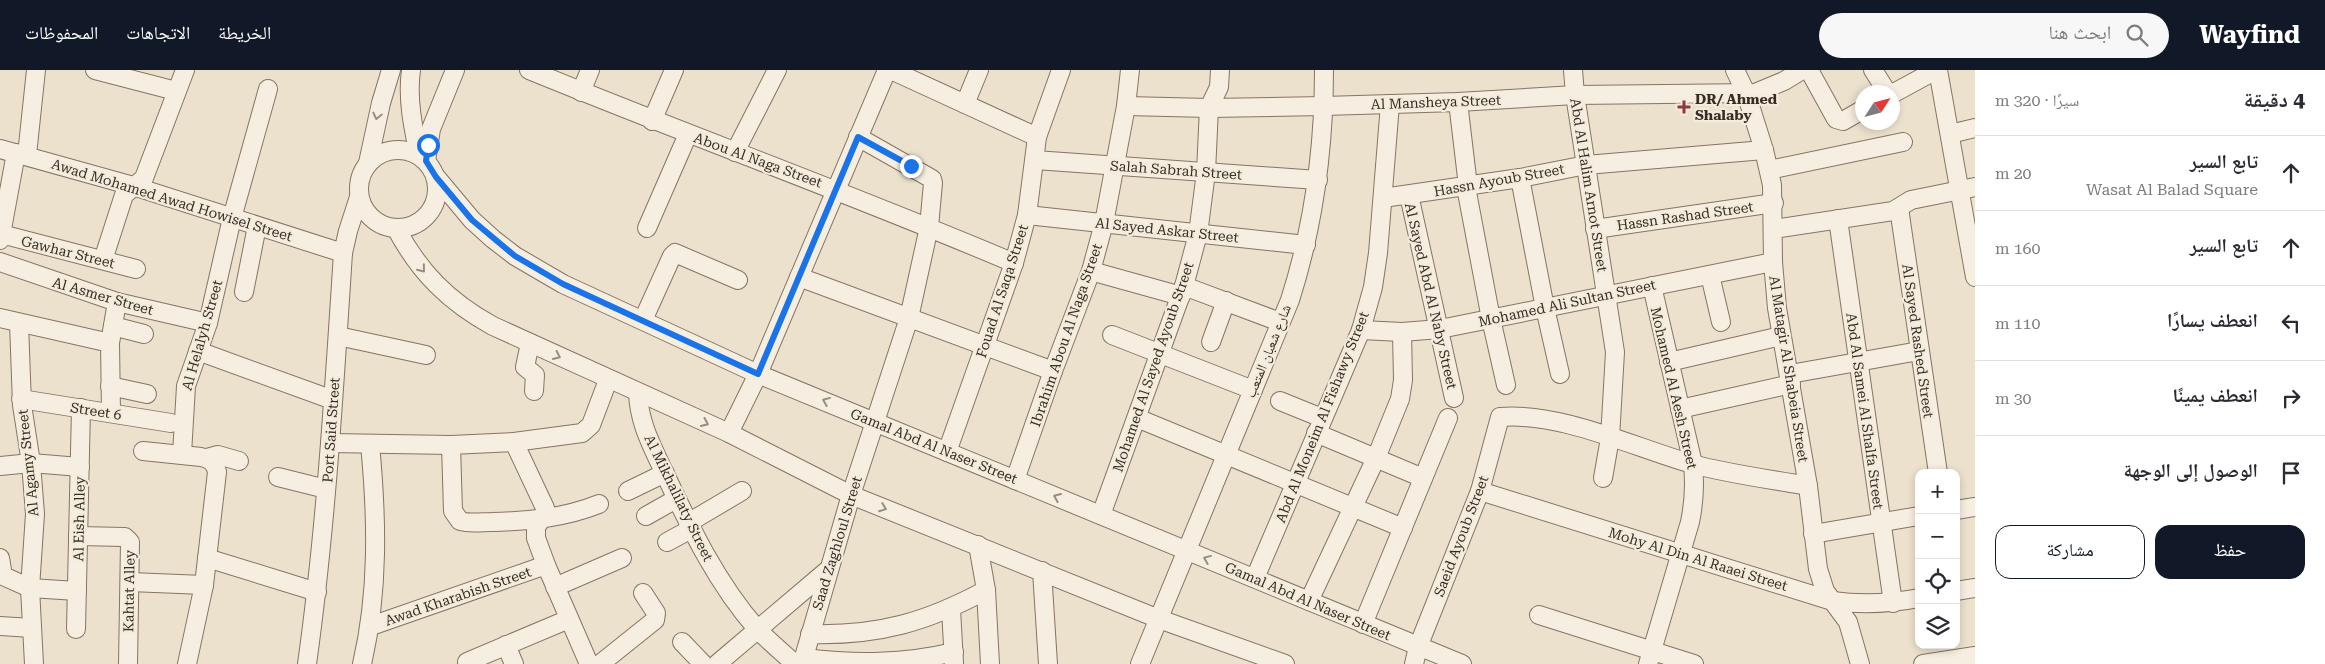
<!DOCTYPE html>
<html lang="ar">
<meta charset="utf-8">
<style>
body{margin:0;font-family:"Roboto Serif","Noto Naskh Arabic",serif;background:#f7f7f7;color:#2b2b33;direction:rtl}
.controls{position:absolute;right:15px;bottom:15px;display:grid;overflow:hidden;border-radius:10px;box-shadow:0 2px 8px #0003}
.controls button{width:45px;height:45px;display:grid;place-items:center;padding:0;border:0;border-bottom:1px solid #e1e1e2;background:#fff;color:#2b2b33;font:25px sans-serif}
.compass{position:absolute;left:1855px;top:15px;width:45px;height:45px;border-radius:50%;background:#fff;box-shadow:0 2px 8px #0003;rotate:54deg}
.stop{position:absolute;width:15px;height:15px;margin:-11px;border:4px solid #1a73e8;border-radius:50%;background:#fff}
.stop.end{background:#1a73e8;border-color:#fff;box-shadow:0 1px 5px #0008}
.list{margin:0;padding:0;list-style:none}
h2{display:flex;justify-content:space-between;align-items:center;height:65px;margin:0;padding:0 20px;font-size:21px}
h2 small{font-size:16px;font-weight:400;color:#7c7c81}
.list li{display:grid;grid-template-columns:32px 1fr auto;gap:15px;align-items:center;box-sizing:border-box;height:75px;padding:0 20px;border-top:1px solid #e1e1e2}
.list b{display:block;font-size:19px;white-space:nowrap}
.list p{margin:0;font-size:16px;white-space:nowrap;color:#7c7c81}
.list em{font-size:16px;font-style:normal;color:#7c7c81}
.actions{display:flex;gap:10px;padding:15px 20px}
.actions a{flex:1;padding:11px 0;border:1px solid #111827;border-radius:15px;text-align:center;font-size:18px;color:#111827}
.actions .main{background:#111827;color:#fff}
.icon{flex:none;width:28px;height:28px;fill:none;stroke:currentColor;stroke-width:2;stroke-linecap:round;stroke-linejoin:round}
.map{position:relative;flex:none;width:1975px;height:594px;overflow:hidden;direction:ltr}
header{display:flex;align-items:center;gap:30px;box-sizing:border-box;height:70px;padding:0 25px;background:#111827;color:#fff}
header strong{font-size:24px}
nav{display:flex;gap:28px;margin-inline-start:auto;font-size:18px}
.search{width:350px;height:45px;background:#f7f7f7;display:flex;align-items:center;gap:12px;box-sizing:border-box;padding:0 18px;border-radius:28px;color:#7c7c81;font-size:19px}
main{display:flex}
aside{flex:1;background:#fff}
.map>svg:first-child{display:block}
</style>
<header>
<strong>Wayfind</strong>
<div class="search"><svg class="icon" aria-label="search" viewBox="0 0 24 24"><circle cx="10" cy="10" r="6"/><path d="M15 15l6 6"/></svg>ابحث هنا</div>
<nav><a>الخريطة</a><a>الاتجاهات</a><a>المحفوظات</a></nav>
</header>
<main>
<aside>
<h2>4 دقيقة<small>سيرًا · 320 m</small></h2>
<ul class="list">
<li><svg class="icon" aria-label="ahead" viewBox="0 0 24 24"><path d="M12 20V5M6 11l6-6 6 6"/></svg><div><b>تابع السير</b><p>Wasat Al Balad Square</p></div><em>20 m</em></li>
<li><svg class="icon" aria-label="ahead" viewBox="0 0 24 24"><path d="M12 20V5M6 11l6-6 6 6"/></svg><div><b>تابع السير</b></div><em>160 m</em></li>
<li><svg class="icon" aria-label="left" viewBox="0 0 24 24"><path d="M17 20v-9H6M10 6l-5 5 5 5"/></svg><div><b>انعطف يسارًا</b></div><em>110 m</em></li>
<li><svg class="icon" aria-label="right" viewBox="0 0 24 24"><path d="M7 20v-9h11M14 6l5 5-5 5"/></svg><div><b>انعطف يمينًا</b></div><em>30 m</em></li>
<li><svg class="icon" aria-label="arrive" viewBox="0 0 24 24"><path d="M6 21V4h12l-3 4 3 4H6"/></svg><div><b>الوصول إلى الوجهة</b></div></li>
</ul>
<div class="actions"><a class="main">حفظ</a><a>مشاركة</a></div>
</aside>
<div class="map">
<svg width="1975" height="594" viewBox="0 0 1975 594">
<rect width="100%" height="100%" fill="#ebe1cd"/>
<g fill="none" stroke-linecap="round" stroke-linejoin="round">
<defs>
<g id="minor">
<path d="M95 0 176 21"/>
<path d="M411 0C407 29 413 57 419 85"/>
<path d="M529 0C690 66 854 125 1014 193"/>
<path d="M891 0 1037 67"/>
<path d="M1573 0 1575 25 1615 282 1610 368 1603 408"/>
<path d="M1735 0 1746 23 1764 80 1772 115 1773 192 1777 238 1808 416 1818 499 1825 521 1848 552 1860 594"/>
<path d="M1809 0 1836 49 1843 51 1862 40"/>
<path d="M1873 0 1887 22"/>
<path d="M1938 0 1975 207"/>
<path d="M581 22 590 0"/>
<path d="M1892 24 1936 0"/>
<path d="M1458 32 1468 116"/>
<path d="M965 34 979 0"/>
<path d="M1126 36 1209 38 1324 36 1458 32 1575 25 1755 23 1784 11 1802 0"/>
<path d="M652 51 674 0"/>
<path d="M1950 64 1975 58"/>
<path d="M0 79 133 116 343 183"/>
<circle cx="398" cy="119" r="39"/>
<path d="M735 82 777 0"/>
<path d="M27 85 36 0"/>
<path d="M1035 90 1318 110"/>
<path d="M426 91 431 59 455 0"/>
<path d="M368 93 381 33 391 0"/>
<path d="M1769 100 1903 72"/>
<path d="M436 107 472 150 493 169 515 186 563 214 758 304 1462 594"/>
<path d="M1520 108 1545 238 1560 304"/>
<path d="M1466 117 1491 249 1506 315"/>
<path d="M1409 125 1454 328"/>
<path d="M1383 128 1520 108 1586 95 1764 80"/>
<path d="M1899 138 1938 403"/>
<path d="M1027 145 1306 175"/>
<path d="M1838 149 1893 533"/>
<path d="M396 158C419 202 449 232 493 256L729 363 851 425 1159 549 1285 594"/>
<path d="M647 158 688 64"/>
<path d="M1595 159 1774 133"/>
<path d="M1774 159 1893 141 1911 130 1975 117"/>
<path d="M1 164 136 199"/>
<path d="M0 170 16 83"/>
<path d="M103 190 124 125 144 108 185 0"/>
<path d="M0 192 117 232 208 253"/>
<path d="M1091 201 1181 226"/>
<path d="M1710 205 1721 252"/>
<path d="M799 207 1053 301"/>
<path d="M1184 216 1280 252"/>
<path d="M244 222 257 156"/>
<path d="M0 248 110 273"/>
<path d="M643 250 672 186 675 183 738 210"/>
<path d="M19 253 22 335 31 393 35 444 30 518 34 594"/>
<path d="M113 256 144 264"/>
<path d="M1361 260 1402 262 1440 259 1773 192"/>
<path d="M1112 265 1253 320"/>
<path d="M338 266 426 285"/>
<path d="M1211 272 1226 231"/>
<path d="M530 273 525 297 535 305 534 321"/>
<path d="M198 281 333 330"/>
<path d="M1669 292 1781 266"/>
<path d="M1790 304 1919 281"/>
<path d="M110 316 147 324"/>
<path d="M638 323C639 353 652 376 664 402 690 457 717 514 758 560 770 572 783 583 795 594"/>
<path d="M21 329 171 353"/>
<path d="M1280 331 1322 348"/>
<path d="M1680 339 1791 314"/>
<path d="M111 343 110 273 117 232"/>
<path d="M1137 348 1403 458"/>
<path d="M729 363 758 304 887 0"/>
<path d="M1316 363 1423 408"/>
<path d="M514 372 545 438V444L536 457V468L546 495 589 594"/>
<path d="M330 373 451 375 514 372 582 363 591 355 608 310"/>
<path d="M451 375 453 441 460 451C470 454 482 452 492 452 529 451 564 448 599 434"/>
<path d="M143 381 201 387C211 389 215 393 217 402L204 515 187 594"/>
<path d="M947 382 1014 193 1027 145 1037 67 1061 0"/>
<path d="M182 384 186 316 208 253 232 148 268 19"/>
<path d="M207 388 218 385 239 391"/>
<path d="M0 396 31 393 80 397"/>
<path d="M278 407 326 419"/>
<path d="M1015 410 1053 301 1091 201 1104 153 1126 36 1130 0"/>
<path d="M628 421 665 403"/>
<path d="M1480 421 1832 531C1862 535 1889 534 1919 528"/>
<path d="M1956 440 1975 437"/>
<path d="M1101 445 1184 216 1198 164 1206 102 1209 38 1219 17 1220 0"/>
<path d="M646 446 676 429"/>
<path d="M688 453 742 421"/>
<path d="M1813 464 1919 446"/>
<path d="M78 466 125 467 130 472 128 594"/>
<path d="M667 472 691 459"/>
<path d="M978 475 986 520 990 594"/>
<path d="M0 488 3 506 30 518 77 521"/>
<path d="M207 488 317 522"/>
<path d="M1042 501 1048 594"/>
<path d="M1255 508 1361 260 1373 217 1378 183 1390 34"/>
<path d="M130 512 204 515"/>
<path d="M555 517 622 488"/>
<path d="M1956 521 1975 518"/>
<path d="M1309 531 1376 388 1400 329 1403 310 1402 262"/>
<path d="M951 539 954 593"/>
<path d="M1539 545 1694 594"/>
<path d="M1363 554 1448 348"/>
<path d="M0 556 32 558"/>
<path d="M371 556 546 495"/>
<path d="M76 559 81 338"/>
<path d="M810 564C878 566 927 552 986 520"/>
<path d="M682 572 703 594"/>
<path d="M506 575 514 594"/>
<path d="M804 588C856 594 903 594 954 582"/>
<path d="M467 592 569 549"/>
<path d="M307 594C326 458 334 321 343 183L348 161 359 127"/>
<path d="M362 594C379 521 377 448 370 374"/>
<path d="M600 594 655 550 656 543 643 523"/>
<path d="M717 594 829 499"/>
<path d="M802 594 851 425 909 248 929 157 933 113 932 109 858 67"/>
<path d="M1140 594 1290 230C1314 155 1324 78 1324 0"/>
<path d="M1414 594 1418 577 1480 421 1500 347C1561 342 1633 377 1692 394 1729 404 1769 409 1808 416"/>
<path d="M1648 594 1690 452C1694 433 1695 414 1693 394L1652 216"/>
<path d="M1923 594 1975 586"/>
</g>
</defs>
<use href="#minor" stroke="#877462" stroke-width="20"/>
<use href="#minor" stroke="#f6eee0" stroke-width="18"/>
</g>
<defs><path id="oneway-chevron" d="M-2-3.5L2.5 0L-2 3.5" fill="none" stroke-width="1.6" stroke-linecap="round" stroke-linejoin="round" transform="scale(1.25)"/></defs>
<g stroke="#988e82">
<use href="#oneway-chevron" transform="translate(377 46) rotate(103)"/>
<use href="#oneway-chevron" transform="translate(422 199) rotate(51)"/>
<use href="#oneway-chevron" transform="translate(557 286) rotate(25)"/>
<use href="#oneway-chevron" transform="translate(826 331) rotate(-158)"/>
<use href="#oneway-chevron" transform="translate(705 353) rotate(24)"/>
<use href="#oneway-chevron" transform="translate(1057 427) rotate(-157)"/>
<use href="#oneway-chevron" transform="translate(883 438) rotate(21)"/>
<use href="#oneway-chevron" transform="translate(1207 489) rotate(-158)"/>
</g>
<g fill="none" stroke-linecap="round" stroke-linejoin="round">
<path stroke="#1a73e8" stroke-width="6" d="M428 75 426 91 436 107 472 150 515 186 563 214 758 304 858 67 911 96"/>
</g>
<path fill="#8f383d" stroke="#f3ebdc" stroke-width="2" d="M1681.5 29.5h5v5h5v5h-5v5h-5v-5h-5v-5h5z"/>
<g text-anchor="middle" stroke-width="4.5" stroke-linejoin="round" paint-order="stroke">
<g font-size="14" font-weight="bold" fill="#392d23" stroke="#f3ebdc" text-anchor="start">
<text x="1695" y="34">DR/ Ahmed<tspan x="1695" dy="16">Shalaby</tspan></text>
</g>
<g font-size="14" fill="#392d23" stroke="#f3ebdc">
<text transform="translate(1436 32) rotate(-2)" y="5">Al Mansheya Street</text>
<text transform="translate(758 90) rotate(20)" y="5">Abou Al Naga Street</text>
<text transform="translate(1176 100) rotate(4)" y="5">Salah Sabrah Street</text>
<text transform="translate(1499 110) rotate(-10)" y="5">Hassn Ayoub Street</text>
<text transform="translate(1589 115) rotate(81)" y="5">Abd Al Halim Arnot Street</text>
<text transform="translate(172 130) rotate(17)" y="5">Awad Mohamed Awad Howisel Street</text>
<text transform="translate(1685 146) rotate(-8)" y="5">Hassn Rashad Street</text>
<text transform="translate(1167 160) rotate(6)" y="5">Al Sayed Askar Street</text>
<text transform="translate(68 182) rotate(14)" y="5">Gawhar Street</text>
<text transform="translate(1002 221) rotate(-72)" y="5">Fouad Al Saqa Street</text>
<text transform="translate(103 226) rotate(16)" y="5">Al Asmer Street</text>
<text transform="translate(1431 226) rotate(77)" y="5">Al Sayed Abd Al Naby Street</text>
<text transform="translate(1567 233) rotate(-12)" y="5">Mohamed Ali Sultan Street</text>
<text transform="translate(202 265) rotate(-74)" y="5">Al Helalyh Street</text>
<text transform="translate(1066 265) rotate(-71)" y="5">Ibrahim Abou Al Naga Street</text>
<text transform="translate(1918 271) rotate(82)" y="5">Al Sayed Rashed Street</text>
<text transform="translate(1268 281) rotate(-68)" y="5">شارع شعبان المتعب</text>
<text transform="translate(1153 297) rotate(-71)" y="5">Mohamed Al Sayed Ayoub Street</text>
<text transform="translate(1789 299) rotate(81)" y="5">Al Matagir Al Shabeia Street</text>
<text transform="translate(1674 318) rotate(77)" y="5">Mohamed Al Aesh Street</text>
<text transform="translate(96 341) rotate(9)" y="5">Street 6</text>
<text transform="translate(1865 341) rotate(82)" y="5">Abd Al Samei Al Shalfa Street</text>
<text transform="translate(1322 347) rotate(-68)" y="5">Abd Al Moneim Al Fishawy Street</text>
<text transform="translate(331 360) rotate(-86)" y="5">Port Said Street</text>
<text transform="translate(934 376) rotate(22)" y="5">Gamal Abd Al Naser Street</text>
<text transform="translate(28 393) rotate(-96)" y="5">Al Agamy Street</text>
<text transform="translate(679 428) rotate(64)" y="5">Al Mikhalilaty Street</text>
<text transform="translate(79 449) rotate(-89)" y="5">Al Eish Alley</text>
<text transform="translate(1461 466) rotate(-69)" y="5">Saeid Ayoub Street</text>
<text transform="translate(837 473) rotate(-73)" y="5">Saad Zaghloul Street</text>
<text transform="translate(1698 489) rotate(17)" y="5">Mohy Al Din Al Raaei Street</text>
<text transform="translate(129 521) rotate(-89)" y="5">Kahtat Alley</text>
<text transform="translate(458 526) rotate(-19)" y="5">Awad Kharabish Street</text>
<text transform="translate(1308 531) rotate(23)" y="5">Gamal Abd Al Naser Street</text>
</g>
</g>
</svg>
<div class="controls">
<button>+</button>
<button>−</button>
<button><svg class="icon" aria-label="locate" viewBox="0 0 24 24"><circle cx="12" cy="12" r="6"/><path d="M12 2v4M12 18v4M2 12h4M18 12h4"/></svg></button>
<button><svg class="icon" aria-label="layers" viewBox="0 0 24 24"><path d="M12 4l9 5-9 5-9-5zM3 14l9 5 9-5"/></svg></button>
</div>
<svg class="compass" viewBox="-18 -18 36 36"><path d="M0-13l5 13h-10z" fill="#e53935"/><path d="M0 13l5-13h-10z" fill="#7c7c81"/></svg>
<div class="stop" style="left:428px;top:75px"></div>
<div class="stop end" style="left:911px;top:96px"></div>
</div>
</main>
